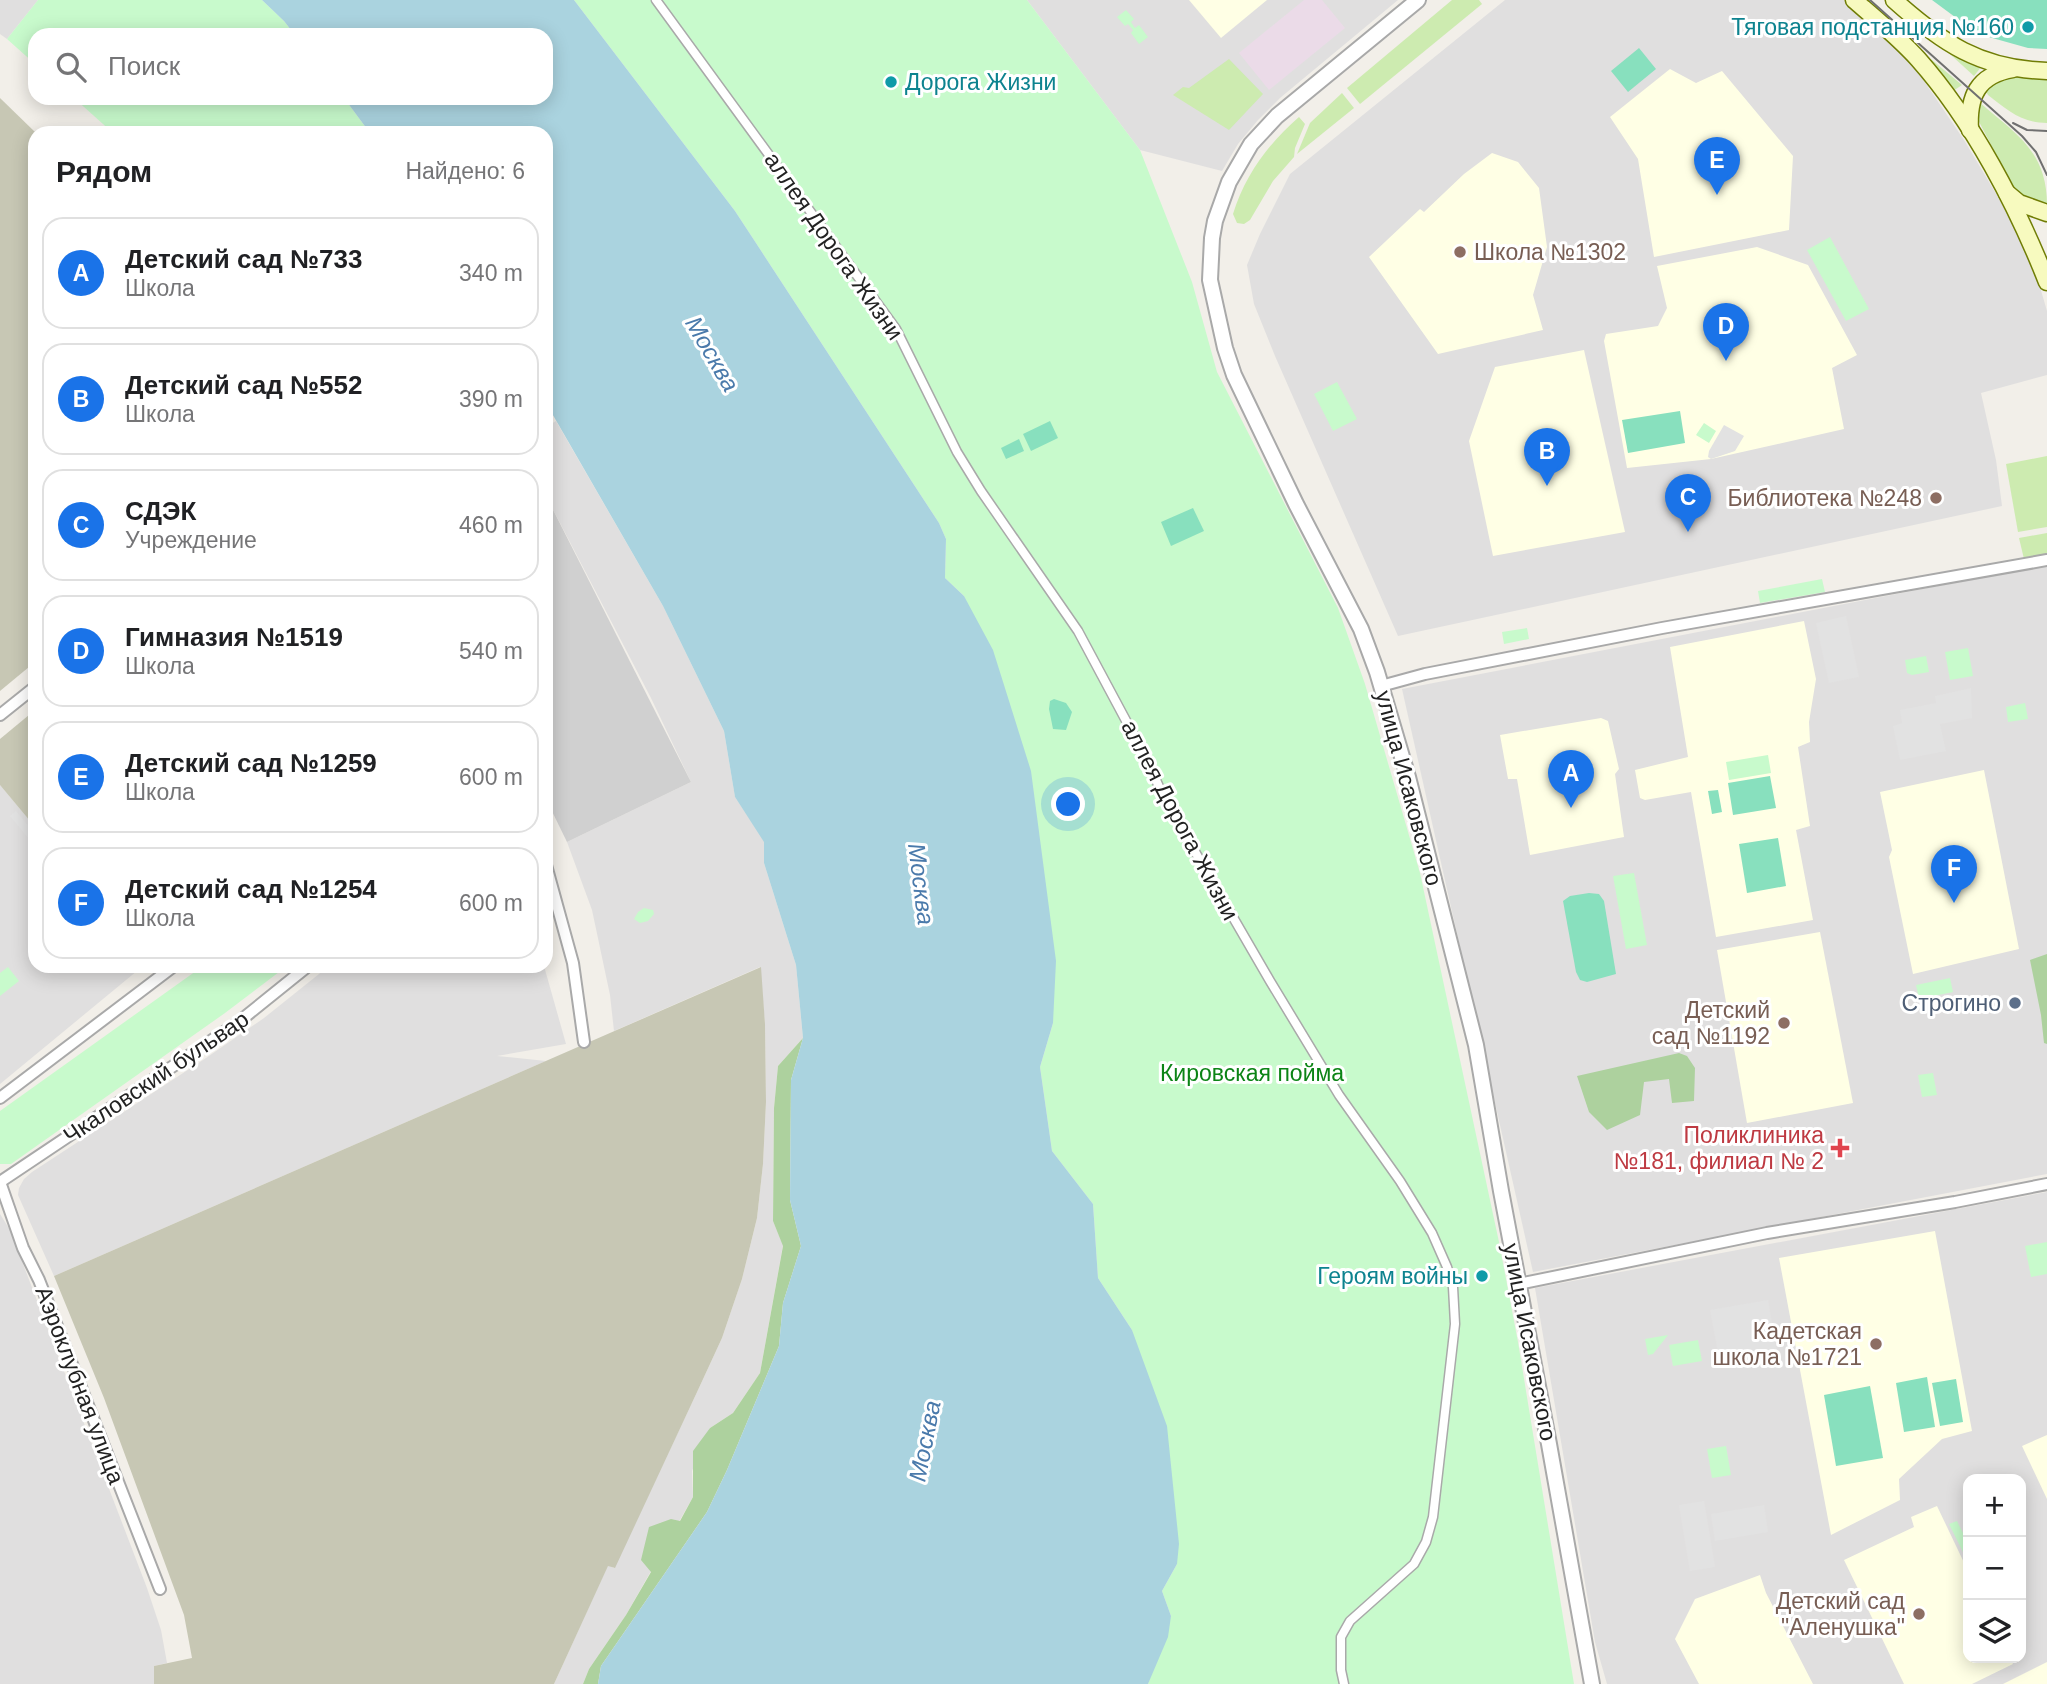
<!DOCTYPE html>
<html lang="ru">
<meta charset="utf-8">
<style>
body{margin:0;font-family:Helvetica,sans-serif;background:#f6f6f6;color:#202124}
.controls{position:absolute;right:21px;bottom:21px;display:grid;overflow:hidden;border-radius:14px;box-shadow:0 4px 18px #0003}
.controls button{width:63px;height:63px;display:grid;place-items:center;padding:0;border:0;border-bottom:2px solid #e0e0e0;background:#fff;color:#202124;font:35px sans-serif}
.you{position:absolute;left:1069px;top:805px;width:24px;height:24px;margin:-18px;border:5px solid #fff;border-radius:50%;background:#1a73e8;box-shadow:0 0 0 10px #1a73e833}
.badge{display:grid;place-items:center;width:46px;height:46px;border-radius:50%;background:#1a73e8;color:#fff;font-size:23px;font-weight:700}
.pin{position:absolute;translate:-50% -58px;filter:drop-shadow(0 2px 4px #0008)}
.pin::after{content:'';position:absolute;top:37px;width:24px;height:21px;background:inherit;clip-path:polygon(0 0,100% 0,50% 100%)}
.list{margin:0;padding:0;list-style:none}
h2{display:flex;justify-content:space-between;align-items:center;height:91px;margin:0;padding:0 28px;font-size:30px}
h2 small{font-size:23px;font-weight:400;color:#757577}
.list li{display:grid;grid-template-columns:46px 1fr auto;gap:21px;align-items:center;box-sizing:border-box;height:112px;margin:0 14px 14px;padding:0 14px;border:2px solid #e0e0e0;border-radius:21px}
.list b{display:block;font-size:26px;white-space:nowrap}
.list p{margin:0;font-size:23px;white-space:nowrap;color:#757577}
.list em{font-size:23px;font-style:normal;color:#757577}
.icon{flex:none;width:38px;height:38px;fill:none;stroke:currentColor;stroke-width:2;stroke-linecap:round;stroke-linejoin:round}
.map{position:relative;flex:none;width:2047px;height:1684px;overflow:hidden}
.search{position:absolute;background:#fff;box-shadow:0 4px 18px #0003;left:28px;top:28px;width:525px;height:77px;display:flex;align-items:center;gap:18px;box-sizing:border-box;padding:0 24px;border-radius:21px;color:#757577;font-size:26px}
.panel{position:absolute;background:#fff;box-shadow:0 4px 18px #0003;left:28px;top:126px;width:525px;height:847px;border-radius:21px}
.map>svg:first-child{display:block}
</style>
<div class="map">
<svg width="2047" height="1684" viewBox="0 0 2047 1684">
<rect width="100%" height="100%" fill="#f2efe9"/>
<g fill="#e0dfdf" fill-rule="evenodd">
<path d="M0 0H38L7 39 0 34Z"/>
<path d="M1027 0H1398L1280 98 1258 120 1238 144 1222 171 1140 150Z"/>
<path d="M1505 0H1844L1900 51 1924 81 1964 140 1995 192 2019 235 2040 287 2047 311V375L1981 393 1996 460 2002 506 1398 636 1275 356 1254 304 1247 265 1260 234 1290 174Z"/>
<path d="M556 421 663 606 724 731 735 797 765 842 764 863 796 965 803 1038 778 1066 774 1108 773 1221 783 1245 760 1373 733 1413 710 1428 692 1471 693 1497 626 1615 589 1669 583 1684H554L608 1565 614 1568 698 1390 722 1338 742 1279 757 1218 763 1164 766 1102 765 1024 760 967 614 1031 610 995 592 910 567 842 691 782 651 698 546 496V427Z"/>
<path d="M2047 565V1174L1533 1272 1402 689Z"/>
<path d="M0 785 35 827V966H143L0 1084Z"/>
<path d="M329 966H544L566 1044 497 1056 546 1061 54 1276 18 1195 19 1188 24 1179 32 1172 206 1058 264 1018Z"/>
<path d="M2047 1192V1684H1607L1595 1642 1535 1288ZM1968 1479H2021V1658H1968Z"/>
<path d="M0 1214 10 1230 147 1588 161 1630 167 1663 154 1666V1684H0Z"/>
</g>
<path fill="#ebdbe8" d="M1304 0H1322L1345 28 1269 90 1239 53Z"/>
<g fill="#ffffe5">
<path d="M1189 0H1267L1221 38Z"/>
<path d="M1670 69 1696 83 1722 71 1793 156 1789 230 1654 257 1638 159 1610 117Z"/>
<path d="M1492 153 1518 162 1539 188 1547 247 1533 295 1543 330 1438 354 1369 257 1420 209 1424 212 1464 174Z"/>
<path d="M1757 247 1808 265 1857 355 1832 368 1844 429 1711 459 1627 468 1604 341 1606 334 1658 326 1667 308 1657 266Z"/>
<path d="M1584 350 1625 532 1493 556 1469 441 1495 367Z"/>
<path d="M1804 621 1816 679 1809 722 1810 742 1798 747 1810 826 1796 830 1813 920 1716 937 1691 792 1645 800 1640 798 1635 770 1688 757 1670 647Z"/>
<path d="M1601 718 1608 721 1619 769 1615 774 1624 837 1530 855 1517 779H1508L1500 735Z"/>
<path d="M1984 770 2019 949 1913 974 1889 857 1892 850 1880 792Z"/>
<path d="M1820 932 1853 1103 1747 1123 1717 950Z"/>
<path d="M1935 1231 1972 1431 1942 1439 1899 1479 1900 1500 1831 1535 1779 1258Z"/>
<path d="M2047 1435V1499L2022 1446Z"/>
<path d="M1937 1506 1968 1571V1658H2010L2013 1664 1972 1684H1904L1844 1560 1914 1527 1911 1517Z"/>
<path d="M1760 1575 1766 1593 1813 1684H1699L1675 1639 1695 1599Z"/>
<path d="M2047 1662V1684H2003Z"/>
</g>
<path fill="#d0d0d0" d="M546 496 691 782 567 842 546 799Z"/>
<g fill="#c7c7b4">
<path d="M0 98 36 133 35 662 0 691Z"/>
<path d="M35 710V827L0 785V739Z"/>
<path d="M761 967 765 1024 766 1102 763 1164 757 1218 742 1279 722 1338 698 1390 615 1568 608 1566 554 1684H154V1666L192 1658 184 1615 104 1398 54 1276Z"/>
</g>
<g fill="#cdebb0">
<path d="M1452 0H1479L1482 4 1360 104 1347 88Z"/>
<path d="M1940 45 1981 67 1974 76Z"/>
<path d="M1926 55 1962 85 1953 91Z"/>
<path d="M1229 59 1263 94 1229 130 1173 95 1183 87 1189 88Z"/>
<path d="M2006 77 2047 79V123C2022 123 2007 110 1988 95L1985 90 1992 83Z"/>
<path d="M1342 93 1354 108 1297 154 1310 123Z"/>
<path d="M1979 102C2016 134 2047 151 2047 205 2036 204 2023 197 2015 190L1977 118Z"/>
<path d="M1299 117 1305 124 1295 148 1294 157 1273 181 1250 220 1244 224 1237 223 1233 214C1245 175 1269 143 1299 117Z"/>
<path d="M2047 456V527L2018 532 2006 464Z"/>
<path d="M2047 533V557L2024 559 2019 538Z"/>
</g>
<g fill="#add19e">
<path d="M2047 954V1044L2044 1043 2041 1015 2030 960Z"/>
<path d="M803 1038 791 1080 790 1200 801 1246 783 1303 779 1346 727 1470 707 1512 601 1666 598 1684H583L589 1669 626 1615 651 1572 641 1560 649 1527 671 1519 680 1521 693 1497V1451L710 1428 733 1413 760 1373 783 1246 773 1221 774 1108 778 1066Z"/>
<path d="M1679 1053 1687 1056 1695 1068 1694 1101 1672 1103 1669 1079 1644 1082 1640 1115 1607 1130 1589 1112 1577 1076Z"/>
</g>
<g fill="#c8facc">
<path d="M38 0H262L284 21 295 35H35V64L7 39Z"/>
<path d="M574 0H1027L1140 150 1192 282 1217 372 1338 608 1365 684 1420 873 1499 1242 1518 1342 1574 1684H1148L1171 1616 1162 1591 1177 1564 1132 1330 1098 1278 1093 1204 1052 1151 1040 1067 1053 1023 964 596 945 578 946 539 939 523 735 211Z"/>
<path d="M1126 10 1134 19 1131 22 1135 28 1139 25 1148 37 1139 44 1131 33 1133 30 1128 24 1125 26 1117 17Z"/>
<path d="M74 98H344L370 133H113Z"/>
<path d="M1830 237 1869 309 1846 321 1807 250Z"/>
<path d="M1337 382 1357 419 1333 431 1314 394Z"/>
<path d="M1704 423 1716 431 1709 443 1696 435Z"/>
<path d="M1822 579 1825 592 1760 603 1758 591Z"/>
<path d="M1527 628 1529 639 1504 644 1502 632Z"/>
<path d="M1968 648 1973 676 1950 680 1945 652Z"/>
<path d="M1926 656 1929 672 1912 675 1907 673 1905 660Z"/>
<path d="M2025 703 2028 719 2008 722 2006 707Z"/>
<path d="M1768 755 1771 773 1729 780 1726 762Z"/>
<path d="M1634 873 1647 945 1626 949 1613 876Z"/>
<path d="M644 908 653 910 654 914 648 921 640 923 634 919 638 912Z"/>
<path d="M203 966H287L225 1013 11 1164H0V1111Z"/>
<path d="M8 967 19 981 0 996V973Z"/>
<path d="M1950 978 1953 992 1919 999 1916 985Z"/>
<path d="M1933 1073 1937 1095 1922 1097 1918 1075Z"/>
<path d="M2047 1242V1274L2031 1277 2025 1246Z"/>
<path d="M1668 1335 1653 1354 1648 1355 1645 1339Z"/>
<path d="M1698 1340 1702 1361 1673 1366 1669 1345Z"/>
<path d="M1726 1446 1731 1475 1712 1478 1707 1449Z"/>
<path d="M1957 1521 1968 1543V1557L1966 1558 1949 1524Z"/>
</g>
<g fill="#88e0be">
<path d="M1932 0H2047V49L2028 48 1978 34Z"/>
<path d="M1639 48 1656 69 1628 92 1611 71Z"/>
<path d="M1680 411 1685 443 1628 453 1622 420Z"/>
<path d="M1050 421 1058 438 1031 451 1023 434Z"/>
<path d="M1019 439 1024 451 1006 459 1001 448Z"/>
<path d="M1193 508 1204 531 1171 546 1161 522Z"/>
<path d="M1054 699 1066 703 1072 712 1066 730 1053 729 1049 709 1050 701Z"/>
<path d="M1770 776 1776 808 1733 815 1728 783Z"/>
<path d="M1718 790 1722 812 1712 814 1708 791Z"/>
<path d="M1778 838 1786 886 1747 893 1739 844Z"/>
<path d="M1589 893 1599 894 1604 901 1616 974 1587 982 1580 980 1576 972 1563 901 1570 896Z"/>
<path d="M1927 1377 1935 1427 1904 1432 1896 1383Z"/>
<path d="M1956 1379 1963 1422 1940 1426 1932 1383Z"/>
<path d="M1870 1386 1883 1458 1836 1466 1824 1395Z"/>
</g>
<g fill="#e2e2e2">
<path d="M1724 425 1744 436 1735 451 1711 459 1708 457 1709 451Z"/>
<path d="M1846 616 1859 677 1829 683 1816 623Z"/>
<path d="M1971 688 1972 718 1940 724 1946 751 1900 760 1893 726 1902 723 1900 710 1936 703 1935 696Z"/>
<path d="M16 811 35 834 29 839 10 816Z"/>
<path d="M1768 1300 1777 1353 1720 1363 1710 1310Z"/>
<path d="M1704 1501 1715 1567 1690 1571 1679 1505Z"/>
<path d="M1764 1505 1768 1532 1715 1541 1711 1514Z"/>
</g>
<path fill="#aad3df" d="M262 0H574L735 211 939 523 946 539 945 578 964 596 993 650 1031 771 1056 961 1053 1023 1040 1067 1052 1151 1093 1204 1098 1278 1132 1330 1167 1426 1179 1544 1177 1564 1162 1591 1171 1616 1168 1637 1148 1684H598L601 1666 707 1512 727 1470 779 1346 783 1303 801 1246 790 1200 791 1080 803 1038 796 965 764 863V842L735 797 724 731 663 606 546 403V133H370L344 98H546V35H295L284 21Z"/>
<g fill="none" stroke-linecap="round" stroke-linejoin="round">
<defs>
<path id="pedestrian" d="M656 0 896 329 957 452 981 491 1078 631 1146 758 1165 800 1270 981 1339 1095 1400 1181 1432 1233 1447 1267 1453 1287 1455 1324 1433 1517 1426 1542 1414 1564 1350 1621 1341 1637V1670L1344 1684"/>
<g id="minor">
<path d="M1381 686 1425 674 1662 628 2047 560"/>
<path d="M0 715 35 687"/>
<path d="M546 865 573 963 584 1042"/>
<path d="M0 1098 174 966"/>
<path d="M0 1182 23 1248 39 1280 160 1589"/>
<path d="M0 1182 236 1024 308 966"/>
<path d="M1519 1284 1767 1233 1955 1202 2047 1184"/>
</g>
<path id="tertiary" d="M1418 0 1277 116 1251 144 1229 182 1215 221 1212 238 1210 280 1225 348 1234 375 1296 504 1361 629 1377 672 1408 777 1476 1045 1501 1191 1549 1444 1592 1684"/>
<g id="secondary">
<path d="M1854 0C1876 19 1898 37 1918 59 1973 121 2017 206 2047 282"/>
<path d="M1894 0C1942 43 1980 69 2047 71"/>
<path d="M1970 130C1968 97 1977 75 2013 69"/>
<path d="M2007 193 2019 203 2047 213"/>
</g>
</defs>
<use href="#pedestrian" stroke="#a9a9a9" stroke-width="11"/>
<use href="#minor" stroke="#a9a9a9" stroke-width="14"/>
<use href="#tertiary" stroke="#a9a9a9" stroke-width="18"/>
<use href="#secondary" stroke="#707d05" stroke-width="19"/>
<use href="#pedestrian" stroke="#fff" stroke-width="8"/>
<use href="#minor" stroke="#fff" stroke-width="10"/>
<use href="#tertiary" stroke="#fff" stroke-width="14"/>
<use href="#secondary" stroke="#f7fabf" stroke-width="16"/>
<g stroke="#707070" stroke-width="2">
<path d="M1870 0 2022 136 2036 152 2047 175"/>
<path d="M2013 123 2027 130 2047 131"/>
</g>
</g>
<g fill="#0f9aa8" stroke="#fff" stroke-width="2.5">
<circle cx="2028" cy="27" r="7"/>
<circle cx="891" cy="82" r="7"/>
<circle cx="1482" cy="1276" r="7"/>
</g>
<g fill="#8d6e63" stroke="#fff" stroke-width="2.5">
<circle cx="1460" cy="252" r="7"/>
<circle cx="1936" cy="498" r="7"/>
<circle cx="1784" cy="1023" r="7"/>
<circle cx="1876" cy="1344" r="7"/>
<circle cx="1919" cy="1614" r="7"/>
</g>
<circle fill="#5c6f8a" stroke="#fff" stroke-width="2.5" cx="2015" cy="1003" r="7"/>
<path fill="#e0444e" stroke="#fff" stroke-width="2.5" d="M1836.5 1137.5h7v7h7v7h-7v7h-7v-7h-7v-7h7z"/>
<g text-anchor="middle" stroke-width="6" stroke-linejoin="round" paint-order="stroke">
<g font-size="23" fill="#0d838f" stroke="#fff" text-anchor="end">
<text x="2014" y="35">Тяговая подстанция №160</text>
<text x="905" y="90" text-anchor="start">Дорога Жизни</text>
<text x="1468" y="1284">Героям войны</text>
</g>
<g font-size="23" fill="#222" stroke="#fff">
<text transform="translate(834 246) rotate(55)" y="8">аллея Дорога Жизни</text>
<text transform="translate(1409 788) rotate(75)" y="8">улица Исаковского</text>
<text transform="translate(1180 820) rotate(62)" y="8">аллея Дорога Жизни</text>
<text transform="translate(156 1077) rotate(-34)" y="8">Чкаловский бульвар</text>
<text transform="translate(1530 1342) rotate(79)" y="8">улица Исаковского</text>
<text transform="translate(80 1385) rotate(69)" y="8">Аэроклубная улица</text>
</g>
<g font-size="23" fill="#785e54" stroke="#fff" text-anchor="end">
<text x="1474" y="260" text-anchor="start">Школа №1302</text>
<text x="1922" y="506">Библиотека №248</text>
<text x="1770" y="1018">Детский<tspan x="1770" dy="26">сад №1192</tspan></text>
<text x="1862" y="1339">Кадетская<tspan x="1862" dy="26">школа №1721</tspan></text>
<text x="1905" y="1609">Детский сад<tspan x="1905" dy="26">"Аленушка"</tspan></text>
</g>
<g font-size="23" fill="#4e5e75" stroke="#fff" text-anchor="end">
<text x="2001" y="1011">Строгино</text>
</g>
<g font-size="23" fill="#0c8416" stroke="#fff">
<text x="1252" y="1081">Кировская пойма</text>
</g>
<g font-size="23" fill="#be3a42" stroke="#fff" text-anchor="end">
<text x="1824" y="1143">Поликлиника<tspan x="1824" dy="26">№181, филиал № 2</tspan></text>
</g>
<g font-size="24" font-style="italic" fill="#4a7aab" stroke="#fff">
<text transform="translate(712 354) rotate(60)" y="8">Москва</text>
<text transform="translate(921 884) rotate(83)" y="8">Москва</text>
<text transform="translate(925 1441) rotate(-79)" y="8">Москва</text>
</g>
</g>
</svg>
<div class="controls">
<button>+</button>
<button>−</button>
<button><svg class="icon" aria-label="layers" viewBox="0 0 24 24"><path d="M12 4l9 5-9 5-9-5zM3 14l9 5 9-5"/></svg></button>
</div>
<div class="you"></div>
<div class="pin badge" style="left:1571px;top:808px">A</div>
<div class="pin badge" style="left:1547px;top:486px">B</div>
<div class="pin badge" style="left:1688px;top:532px">C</div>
<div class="pin badge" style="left:1726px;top:361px">D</div>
<div class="pin badge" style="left:1717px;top:195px">E</div>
<div class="pin badge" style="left:1954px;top:903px">F</div>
<div class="search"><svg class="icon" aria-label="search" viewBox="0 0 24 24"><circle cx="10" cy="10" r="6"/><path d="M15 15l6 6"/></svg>Поиск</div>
<section class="panel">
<h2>Рядом<small>Найдено: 6</small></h2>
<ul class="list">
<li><span class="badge">A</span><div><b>Детский сад №733</b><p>Школа</p></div><em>340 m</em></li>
<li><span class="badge">B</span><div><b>Детский сад №552</b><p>Школа</p></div><em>390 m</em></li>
<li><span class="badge">C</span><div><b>СДЭК</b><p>Учреждение</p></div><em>460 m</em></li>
<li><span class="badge">D</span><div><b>Гимназия №1519</b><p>Школа</p></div><em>540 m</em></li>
<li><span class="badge">E</span><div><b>Детский сад №1259</b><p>Школа</p></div><em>600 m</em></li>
<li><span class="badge">F</span><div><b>Детский сад №1254</b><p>Школа</p></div><em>600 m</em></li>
</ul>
</section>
</div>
